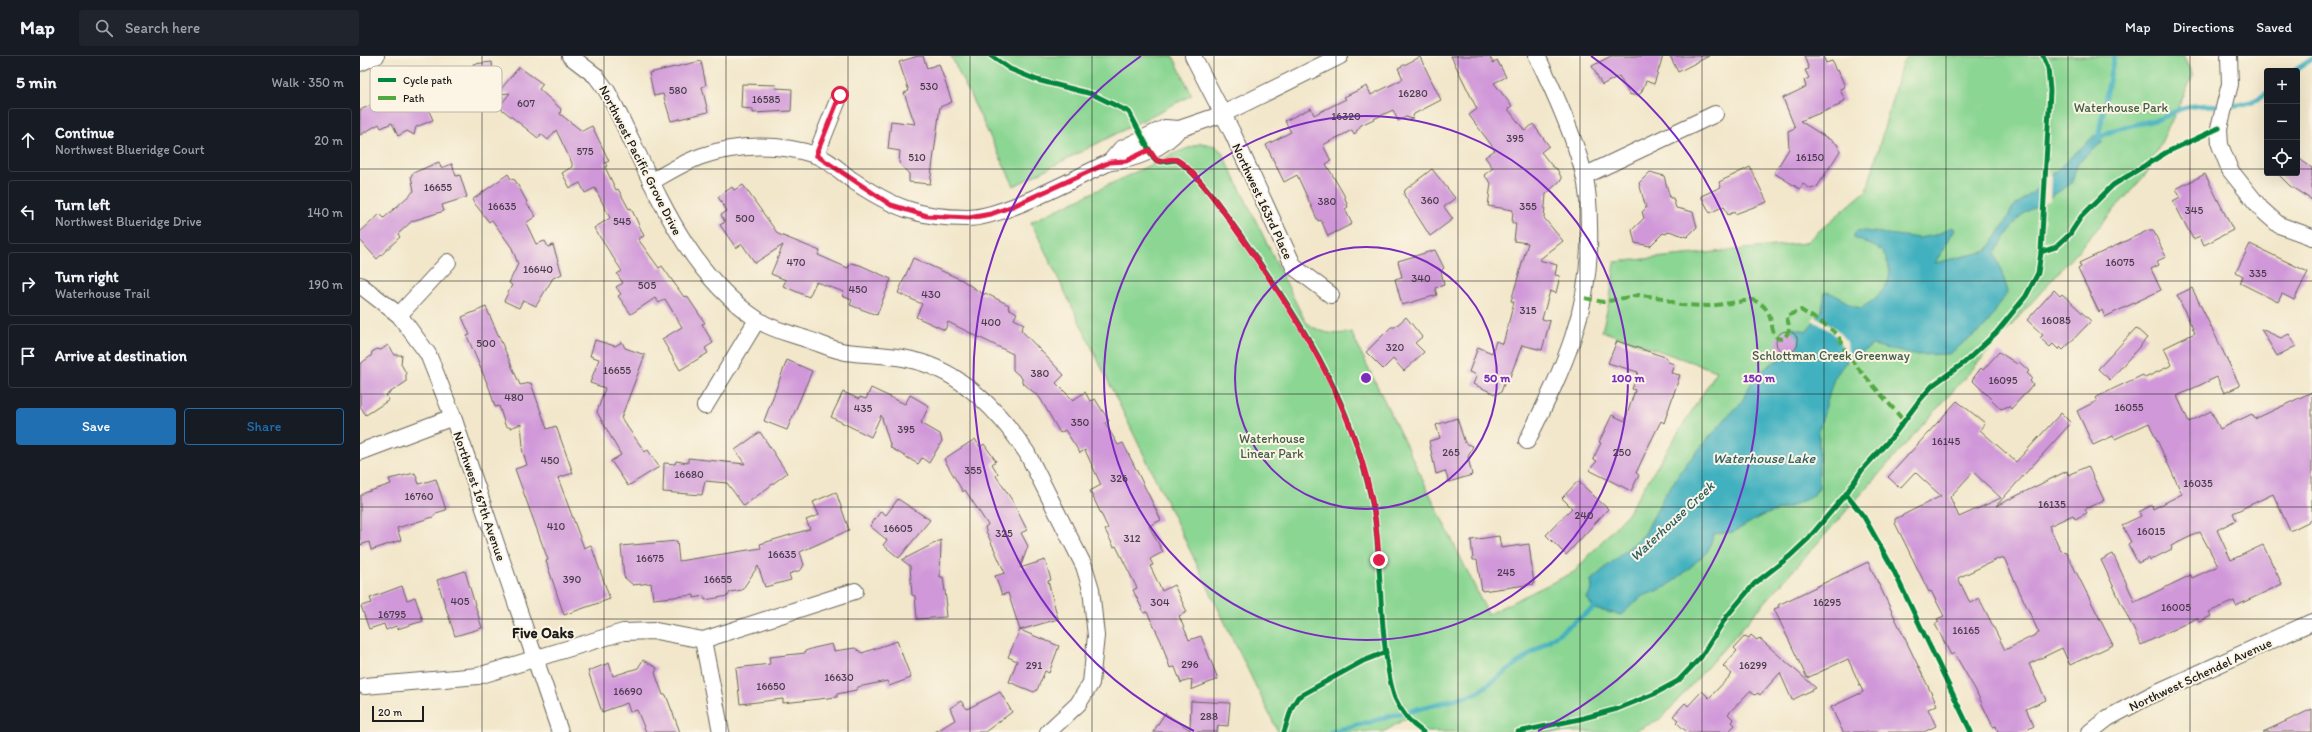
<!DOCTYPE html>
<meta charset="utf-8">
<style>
body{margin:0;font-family:Itim,sans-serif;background:#20242c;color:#f1f3f6}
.controls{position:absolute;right:12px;top:12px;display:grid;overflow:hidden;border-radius:4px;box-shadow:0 4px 16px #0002}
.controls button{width:36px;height:36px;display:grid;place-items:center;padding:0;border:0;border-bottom:1px solid #363941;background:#171b24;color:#f1f3f6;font:20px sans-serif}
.scale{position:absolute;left:12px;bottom:10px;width:52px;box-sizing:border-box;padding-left:4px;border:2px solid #1c1c1c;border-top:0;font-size:11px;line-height:14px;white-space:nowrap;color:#1c1c1c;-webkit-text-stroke:3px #fcf5e5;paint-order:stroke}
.stop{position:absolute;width:12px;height:12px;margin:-9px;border:3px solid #e11d48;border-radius:50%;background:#fff}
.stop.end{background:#e11d48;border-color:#fff;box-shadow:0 1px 4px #0008}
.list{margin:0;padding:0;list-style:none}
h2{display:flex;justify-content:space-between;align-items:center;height:52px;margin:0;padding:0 16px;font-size:17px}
h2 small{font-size:13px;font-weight:400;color:#9ea1a6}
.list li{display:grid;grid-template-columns:26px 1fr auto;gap:12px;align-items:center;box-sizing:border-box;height:64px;margin:0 8px 8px;padding:0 8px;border:1px solid #363941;border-radius:4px}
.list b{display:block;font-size:15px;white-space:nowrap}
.list p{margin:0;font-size:13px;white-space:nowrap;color:#9ea1a6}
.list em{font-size:13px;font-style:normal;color:#9ea1a6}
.actions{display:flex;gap:8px;padding:12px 16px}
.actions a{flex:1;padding:9px 0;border:1px solid #1f6fb2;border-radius:4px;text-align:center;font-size:14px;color:#1f6fb2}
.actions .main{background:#1f6fb2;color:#fff}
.icon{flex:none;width:22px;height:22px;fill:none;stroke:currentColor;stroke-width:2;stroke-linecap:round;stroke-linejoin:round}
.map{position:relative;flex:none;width:1952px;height:676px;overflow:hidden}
header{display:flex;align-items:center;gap:24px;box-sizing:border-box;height:56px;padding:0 20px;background:#171b24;border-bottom:1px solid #363941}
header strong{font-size:19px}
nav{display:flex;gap:22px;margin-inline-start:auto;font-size:14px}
.search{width:280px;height:36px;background:#20242c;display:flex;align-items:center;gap:10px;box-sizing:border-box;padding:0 14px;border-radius:4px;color:#9ea1a6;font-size:15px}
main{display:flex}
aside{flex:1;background:#171b24}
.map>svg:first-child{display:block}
</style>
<header>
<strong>Map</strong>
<div class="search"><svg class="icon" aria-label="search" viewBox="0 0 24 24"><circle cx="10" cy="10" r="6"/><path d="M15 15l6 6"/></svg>Search here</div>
<nav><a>Map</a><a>Directions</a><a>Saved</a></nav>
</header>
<main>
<aside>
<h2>5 min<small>Walk · 350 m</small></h2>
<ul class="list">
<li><svg class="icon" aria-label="ahead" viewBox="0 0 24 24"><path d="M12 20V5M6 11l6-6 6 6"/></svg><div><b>Continue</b><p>Northwest Blueridge Court</p></div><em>20 m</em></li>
<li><svg class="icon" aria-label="left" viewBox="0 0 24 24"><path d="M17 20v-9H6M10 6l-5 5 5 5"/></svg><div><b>Turn left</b><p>Northwest Blueridge Drive</p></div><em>140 m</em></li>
<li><svg class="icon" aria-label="right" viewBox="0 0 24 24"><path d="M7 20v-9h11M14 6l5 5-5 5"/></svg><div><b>Turn right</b><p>Waterhouse Trail</p></div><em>190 m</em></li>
<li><svg class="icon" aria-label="arrive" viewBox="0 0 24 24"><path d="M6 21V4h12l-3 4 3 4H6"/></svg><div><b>Arrive at destination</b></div></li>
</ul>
<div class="actions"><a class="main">Save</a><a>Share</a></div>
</aside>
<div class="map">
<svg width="1952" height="676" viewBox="0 0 1952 676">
<rect width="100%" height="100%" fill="#fcf5e5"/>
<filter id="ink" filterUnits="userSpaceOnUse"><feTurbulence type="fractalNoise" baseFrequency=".025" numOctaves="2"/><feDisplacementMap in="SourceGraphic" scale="8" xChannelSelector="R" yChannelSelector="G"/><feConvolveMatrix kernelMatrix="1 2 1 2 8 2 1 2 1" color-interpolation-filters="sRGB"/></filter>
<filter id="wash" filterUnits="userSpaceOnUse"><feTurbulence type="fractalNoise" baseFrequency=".012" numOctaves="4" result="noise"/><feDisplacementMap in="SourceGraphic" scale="16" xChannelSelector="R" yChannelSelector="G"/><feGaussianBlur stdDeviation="0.9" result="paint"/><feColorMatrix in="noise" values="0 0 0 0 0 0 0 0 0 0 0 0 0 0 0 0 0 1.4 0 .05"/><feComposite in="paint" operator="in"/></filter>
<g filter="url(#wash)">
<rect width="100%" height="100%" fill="#f2e7cb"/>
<g fill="#8bd693" stroke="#547958">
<path d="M591 0H813L832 39 654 130Z"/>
<path d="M1548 0H1823L1833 20 1786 118 1302 662 1273 676H1058L1046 662 1024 676H918L671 166 813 98 841 87 855 90 862 96 945 265C959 277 973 280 991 276L1128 558 1214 516 1267 458 1357 315 1242 275 1250 242 1255 206 1445 187 1507 134 1542 7Z"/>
</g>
<path fill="#43b1bf" stroke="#30666e" d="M1735 79 1743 86 1718 106 1712 127 1659 161 1635 197 1648 235 1626 270 1589 298 1553 299 1513 289 1485 307 1474 322 1459 374V431L1453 440 1432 450 1401 460 1374 476 1354 478 1348 495 1324 517 1306 531 1281 541 1261 559 1234 553 1227 542 1232 533 1231 524 1284 479 1304 440 1327 407 1373 354C1381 349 1385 340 1389 331 1397 317 1408 309 1422 302L1433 272 1447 275 1462 254 1465 236C1479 237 1487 250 1501 252 1517 243 1535 227 1528 208 1526 203 1524 197 1520 194 1513 189 1503 186 1494 182V179L1497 174 1559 182 1576 179 1592 171 1595 173 1575 207 1627 195 1642 172 1653 151 1672 137Z"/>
<g fill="#f2e7cb">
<path d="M1691 116 1690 144 1679 150 1681 126Z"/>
<path d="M1455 260 1475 272 1487 286 1488 296 1494 304 1490 307 1483 298 1482 288 1472 276 1452 264Z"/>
</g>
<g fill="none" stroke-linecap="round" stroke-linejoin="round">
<g stroke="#43b1bf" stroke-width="5">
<path d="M1934 15 1952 3"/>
<path d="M1738 82 1754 0"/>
<path d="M1733 87C1751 70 1773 70 1795 64 1806 62 1816 53 1827 51 1855 45 1879 58 1907 37"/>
<path d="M971 676 1115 638 1238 549"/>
</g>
</g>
<g id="blocks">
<g fill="#d098d9" fill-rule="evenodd">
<path d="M558 0H563L567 12 579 8 592 46 580 51 570 128 549 126V118L539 107 540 95 528 93 531 65 555 68 544 37 549 35 539 6Z"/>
<path d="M1091 0H1129L1133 7 1137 4 1146 21 1134 27 1152 50 1148 53 1165 75 1173 68 1189 90 1181 96 1192 110 1197 113 1202 123 1186 138 1184 162 1203 185 1179 204 1197 209 1195 219 1200 220 1196 237 1190 235 1182 263 1190 265 1182 294 1162 289 1148 326 1145 325 1141 336 1135 338 1113 328 1117 319 1109 316 1118 291 1132 297 1136 285 1143 288 1154 246 1151 245 1168 187 1154 185 1156 167H1152L1153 154 1128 150 1131 127 1124 119 1133 112 1125 101 1135 94 1109 59 1117 53Z"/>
<path d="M1251 0H1303L1294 28 1286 25 1281 37 1276 40 1269 38 1259 20 1242 29 1232 10Z"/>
<path d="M1310 0H1349L1318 16Z"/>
<path d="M1444 0H1463L1466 7 1472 5 1476 15 1478 14 1485 31 1480 33 1485 45 1479 47 1480 49 1440 65 1477 88 1480 95 1457 131 1451 133 1443 128 1440 133 1414 117 1429 93 1428 75 1435 72 1423 42 1446 31 1444 24 1449 22 1445 14 1449 13Z"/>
<path d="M1060 1 1081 44 1054 58 1052 63 1046 61 1038 65 1033 54 1001 69 994 79 992 74 963 89 971 105 966 108 984 139 988 151 985 153 992 168 968 180 961 164 958 165 937 119 924 126 906 89 931 76 925 65 951 52 954 59 986 43 984 41 1007 30 1011 39 1043 23 1038 12Z"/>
<path d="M341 5 346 29 342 31 348 56 311 65 303 38 294 40 289 17Z"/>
<path d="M132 6 135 38 87 42 85 16 114 13 113 8Z"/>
<path d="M159 11 183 28 179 33 201 53 200 58 222 75 232 70 249 105 245 107 247 110 245 111 256 134 258 133 269 153 271 152 284 180 278 183 299 212 302 210 324 241 327 240 345 267 342 268 353 287 345 292 348 297 320 314 302 283 322 271 305 243 299 247 295 242 271 258 258 240 261 238 256 231 263 227 257 218 262 215 234 172 250 162 235 132 225 137 220 127 210 132 202 117 212 111V107L196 74 188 84 181 78 178 82 139 51 150 37 137 38Z"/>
<path d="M56 26 73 64 56 71 54 79 47 75 38 80 32 67 21 72 19 68 0 79V54L18 46 16 42 31 35 32 37Z"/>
<path d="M382 28 416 29 415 32 432 33 431 55 393 57V53L381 52Z"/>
<path d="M1937 101 1952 112V144L1930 130 1917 117H1937Z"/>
<path d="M79 106 81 112 92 108 96 120 100 119 107 141 82 149 84 155 52 165 38 178 40 181 17 203 0 184V176L20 158 24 162 54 135 51 120 53 117Z"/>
<path d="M1390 111 1407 146 1375 158 1374 156 1368 159 1364 150 1350 157 1341 140 1361 131 1359 126Z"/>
<path d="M1072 113 1095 142 1084 151 1093 163 1070 180 1044 139 1045 134Z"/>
<path d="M1290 116 1304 120 1310 142H1313L1316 152 1333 156 1337 171 1327 181 1309 175 1306 178 1303 177 1290 190 1275 187 1272 174 1284 162 1282 156 1286 152 1279 127Z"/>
<path d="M148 118 151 123 155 124 167 146 166 147 176 160 166 167 176 188 185 185 188 191 193 189 202 218 193 222 176 250 163 244 159 252 144 245 152 229 149 227 158 208 152 192 132 164 129 166 112 144Z"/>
<path d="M1845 118 1873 174 1844 189 1840 180 1833 183 1813 145 1820 141 1816 133Z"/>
<path d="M383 129 418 178 460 195 458 199 488 212 491 207 500 209 531 223 517 259 490 249 492 244 482 240 484 236 456 226 449 241 423 230 426 224 411 218 423 189 395 207 382 188 376 192 360 169 365 166 361 159 367 155 358 141 372 131 374 134Z"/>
<path d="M1789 174H1793L1806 201 1797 205 1799 209 1791 213 1801 234 1745 261 1742 254 1739 256 1718 213 1721 211 1719 207Z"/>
<path d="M1890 188 1948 216 1934 244 1922 238 1918 246 1880 227 1883 220 1876 216Z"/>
<path d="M1075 194 1084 212 1081 215 1084 229 1075 232 1077 239 1042 249 1035 223 1042 221 1038 205Z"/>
<path d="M553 202 602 224 624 239 625 237 649 249 648 252 657 257 654 263 664 268 661 274 704 319 696 327 713 344 725 336 730 345 735 343 749 365 745 367 758 389 763 387 801 464 789 470 803 496 790 503 793 509 790 510 802 535 814 529 827 556 819 560 829 584 841 580 858 623 831 634 832 623 821 627 815 611 810 612 801 585 787 556 784 557 773 534 777 532 756 490 754 491 745 474 748 472 730 435 741 429 725 394 720 397 705 374 700 377 680 342 662 326V322L653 314V298L588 266 585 274 556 261 562 248 538 237Z"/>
<path d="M1832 232 1880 330 1864 337 1857 321 1817 340 1829 366 1851 355 1860 373 1892 358 1895 363 1952 336V464L1930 475 1913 438 1873 457 1876 464 1857 474 1871 504 1903 489 1922 528 1876 550 1874 545 1849 556 1851 560 1839 566 1837 562 1781 589 1741 504 1753 498 1775 546 1831 519 1832 522 1858 510 1840 476 1811 490 1812 493 1790 504 1789 502 1778 507 1768 488 1771 486 1762 469 1781 460 1779 456 1792 449 1793 453 1822 438 1789 367 1755 383 1753 380 1733 389 1717 355 1737 345 1735 342 1757 331 1783 319 1785 322 1812 309 1804 292 1835 277 1817 239Z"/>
<path d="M1694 234 1700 240 1702 238 1731 265 1703 294 1700 291 1699 294 1693 288 1690 291 1680 282 1683 279 1667 264Z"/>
<path d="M126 251 160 329 171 327 187 373 196 370 213 417 198 422 224 492 231 489 250 543 204 559 186 505 188 504 155 413 167 409 162 393 163 390 161 368 150 372 145 369 139 350 135 351 130 334 107 280 110 279 102 261Z"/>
<path d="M1046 261 1062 281 1055 287 1064 296 1044 315 1033 303 1023 313 1006 296 1031 271H1035Z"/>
<path d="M1776 272 1787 282 1750 324 1738 313Z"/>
<path d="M1901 273 1921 282 1929 278 1936 290 1917 300Z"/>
<circle cx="1427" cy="286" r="11"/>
<path d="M235 284 255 290 262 286 265 292 285 299 261 362 285 396 288 394 299 411 268 430 251 405 261 399 237 356 245 332 230 327 239 303 230 300Z"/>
<path d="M1257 285 1305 301 1308 306 1314 308 1311 317 1320 319 1304 367 1301 365 1289 389 1276 417 1279 419 1271 435 1229 414 1237 405 1233 403 1241 387 1239 386 1252 359 1265 365 1275 334 1272 333 1278 316 1248 307Z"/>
<path d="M28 289 35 299H42L41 308 46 317V326L26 339 29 344 6 359 0 350V308L11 300 12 296 17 293 21 294Z"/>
<path d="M1639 296 1657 308 1659 306 1669 315 1667 317 1672 322 1670 325 1673 329 1651 353 1649 350 1641 353 1612 324 1621 312 1623 314Z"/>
<path d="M427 304 452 315 427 374 404 365Z"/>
<path d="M511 332 545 348 550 339 569 350 561 367 580 378 582 385 569 407 562 402 558 408 531 392 521 359 511 381 471 361 483 336 499 343 500 341 506 343Z"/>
<path d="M1597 345 1625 367 1620 374 1656 406 1701 357 1711 367 1636 450 1707 415 1708 419 1728 410 1744 444 1725 453 1727 457 1715 463 1713 459 1689 470 1701 495 1706 496 1753 589 1710 609 1702 592 1669 608 1686 644 1666 653 1674 670 1663 676H1638L1636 670 1633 671 1615 633 1594 597 1591 599 1575 568 1579 566 1577 563 1584 560 1571 535 1569 536 1535 467V463L1581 440 1555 416 1540 432 1528 421ZM1613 416 1641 442 1599 461 1590 441ZM1640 502H1644L1679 577 1645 594 1619 542 1610 547 1598 522Z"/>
<path d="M1097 362 1105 387 1113 390 1108 401 1112 419 1089 426 1085 415 1076 418 1069 385 1080 382 1076 369Z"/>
<path d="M400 376 427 417 384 450 367 427 345 425 342 439 303 436 304 407 315 408 316 405 328 407V402L385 408 375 394Z"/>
<path d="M615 383 620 391 624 388 636 405 632 408 638 418 636 420 652 444 667 474 661 477 668 490 660 512 685 504 691 524 688 525 698 563 660 574 699 590 689 617 685 615 677 634 674 636 649 626 657 605 648 601 660 574 648 537 642 539 635 520 645 517 626 475 625 471 628 469 605 434 603 436 584 403Z"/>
<path d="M55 417 59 428 76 423 86 454 76 457 73 461 37 472 41 484 11 494 9 486 0 489V440L4 437 31 428 29 423Z"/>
<path d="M1218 425 1248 453 1206 499 1186 479 1212 452 1202 442Z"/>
<path d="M476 436 489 474 440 496 444 509 441 514 429 518 431 524 405 531 398 510 382 534 370 536 368 540 345 544 344 540 334 542V539L293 543 291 527 273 529 264 521 261 490 317 485 319 505 401 492 400 488 450 473 446 464 459 459 453 446Z"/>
<path d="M538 443 570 464 539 502 523 489 527 484 510 470 521 455 526 459Z"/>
<path d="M1139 480 1141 492 1169 488 1174 528 1122 535 1117 504H1113L1111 484Z"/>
<path d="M581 484 580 521H583L587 550 585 551 586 561 557 563 555 540 552 539 550 510 542 504Z"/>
<path d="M1508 506 1577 649 1568 653 1576 670 1564 676H1483L1471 651 1503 636 1488 603 1447 622 1414 553 1419 551 1418 549Z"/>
<path d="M105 515 122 572 95 580 77 524Z"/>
<path d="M42 530 47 544 55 541 63 565 37 573 36 570 26 574 24 568 9 573 1 550 12 547 10 542Z"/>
<path d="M1391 579 1397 584 1399 582 1456 632 1432 644 1420 617 1400 639 1398 637 1395 639 1390 635 1368 658 1374 664 1372 666 1375 669 1368 676H1327L1316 666 1318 664 1313 660 1325 647 1328 650 1342 635 1349 642 1372 618 1363 610 1377 595 1374 592 1385 580 1389 582Z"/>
<path d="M537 585 551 622 529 630 527 625 498 631 496 634 477 638V641L423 647V643L380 648 376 612 410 608 409 601 445 597V595L454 592 472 588 474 595 495 592 502 597Z"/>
<path d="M283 604 297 612 295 617 303 639H306L320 676H286L277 654 270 656 267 647 242 656 228 615 249 607 253 620 278 612Z"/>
<path d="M640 636 652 656 625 676H575L595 664 590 652 601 645 607 653Z"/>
<path d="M831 645 870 647 868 670 858 669 857 676H793L805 657 830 674Z"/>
<path d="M1952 653V676H1903Z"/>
</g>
</g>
</g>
<g filter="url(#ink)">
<use href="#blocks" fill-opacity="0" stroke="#676359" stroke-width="1"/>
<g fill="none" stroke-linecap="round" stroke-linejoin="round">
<defs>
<g id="street">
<path d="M210 0 236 20 247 35C290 115 318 211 398 264 412 274 430 277 446 283 459 287 473 294 486 296 508 299 530 298 552 304 601 315 640 356 667 397L724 510 731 533 736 580 731 627 718 648 688 676"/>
<path d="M833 0 872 76 934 211 971 239"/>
<path d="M1869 0 1870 28 1859 72 1860 89 1870 114 1901 153 1919 169 1952 181"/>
<path d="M0 7 16 0"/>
<path d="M456 99 480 39"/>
<path d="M750 106 761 93 805 72 819 73 863 58 980 0"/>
<path d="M1224 120 1355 58"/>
<path d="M291 126C307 117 324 106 342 100 377 88 420 87 455 99 468 103 481 116 492 124 532 151 559 162 607 162 643 162 715 122 750 106 774 104 804 92 819 73"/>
<path d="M0 229 39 259 68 298 93 361 200 676"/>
<path d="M39 259 88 206"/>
<path d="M345 350 397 264"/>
<path d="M1167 385C1204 311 1232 254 1229 170 1229 153 1228 134 1224 118 1213 77 1196 39 1177 0"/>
<path d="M0 396 93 361"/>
<path d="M343 584 361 676"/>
<path d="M5 630 118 620 263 576 296 575 343 584 495 535"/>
<path d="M1730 676 1748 662 1791 639 1952 566"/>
</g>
</defs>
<use href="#street" stroke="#676359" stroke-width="18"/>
<use href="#street" stroke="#fff" stroke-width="16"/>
<path stroke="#52a943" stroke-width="4" stroke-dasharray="8 4" stroke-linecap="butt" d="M1225 242 1243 246 1279 239 1303 242 1320 249 1349 250 1392 244C1420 251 1405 284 1423 283 1431 275 1430 270 1426 260L1441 254C1459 266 1482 274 1485 297L1544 365"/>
<defs>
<g id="cycleway">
<path d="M631 0 650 13 677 24 732 38 769 56 794 103 801 106 817 104C842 122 861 152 879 177 927 245 977 319 1000 400 1006 420 1012 442 1015 463 1020 506 1020 549 1025 591 1027 608 1029 626 1035 642 1041 656 1051 668 1063 676"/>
<path d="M1681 196 1696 191 1710 178 1721 161 1753 129 1807 96 1859 72"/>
<path d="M1486 438 1504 461 1531 509 1611 676"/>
<path d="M924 676 932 651 938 641 1003 605 1026 596"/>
<path d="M1158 676 1220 663 1257 653 1294 638 1318 625 1341 601 1367 560 1394 528 1430 500 1448 483 1486 438 1502 414 1533 380 1559 345 1573 329 1604 307 1636 277 1666 240 1678 217 1681 196 1690 35 1688 12 1683 0"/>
</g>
</defs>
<use href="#cycleway" stroke="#fcf5e5" stroke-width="8"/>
<use href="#cycleway" stroke="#00873e" stroke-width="5"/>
</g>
</g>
<g fill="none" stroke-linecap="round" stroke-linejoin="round" filter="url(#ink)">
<path stroke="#e11d48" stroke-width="5" d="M480 39 456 99 531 149 567 160 609 162 631 158 653 150 750 106 766 105 789 94 797 105C803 106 811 101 817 104 831 110 863 154 872 168 935 257 998 352 1015 462 1017 476 1018 490 1019 504"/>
</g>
<path fill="none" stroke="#1c1c1c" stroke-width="1" stroke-opacity="0.55" d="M122 0V676M244 0V676M366 0V676M488 0V676M610 0V676M732 0V676M854 0V676M976 0V676M1098 0V676M1220 0V676M1342 0V676M1464 0V676M1586 0V676M1708 0V676M1830 0V676M0 113H1907M1937 113H1952M0 225H1952M0 338H1952M0 451H1952M0 563H1952"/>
<g fill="none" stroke="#7b2cbf" stroke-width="2">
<circle cx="1006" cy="322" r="131"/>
<circle cx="1006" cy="322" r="262"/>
<path d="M834 675A393 393 0 0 1 781 0M1231 0A393 393 0 0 1 1178 675"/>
</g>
<g text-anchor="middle" stroke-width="4" stroke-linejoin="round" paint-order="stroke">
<g font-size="11" fill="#493b4b">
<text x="569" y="34">530</text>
<text x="318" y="38">580</text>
<text x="1053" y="41">16280</text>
<text x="406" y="47">16585</text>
<text x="166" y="51">607</text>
<text x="986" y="64">16320</text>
<text x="1155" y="86">395</text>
<text x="225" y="99">575</text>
<text x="557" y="105">510</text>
<text x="1450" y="105">16150</text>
<text x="78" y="135">16655</text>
<text x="1070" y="148">360</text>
<text x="967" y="149">380</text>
<text x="142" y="154">16635</text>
<text x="1168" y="154">355</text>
<text x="1834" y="158">345</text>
<text x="385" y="166">500</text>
<text x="262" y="169">545</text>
<text x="436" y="210">470</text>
<text x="1760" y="210">16075</text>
<text x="178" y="217">16640</text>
<text x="1898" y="221">335</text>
<text x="1061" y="226">340</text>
<text x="287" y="233">505</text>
<text x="498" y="237">450</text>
<text x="571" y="242">430</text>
<text x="1168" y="258">315</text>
<text x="1696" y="268">16085</text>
<text x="631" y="270">400</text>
<text x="126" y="291">500</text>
<text x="1035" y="295">320</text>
<text x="257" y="318">16655</text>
<text x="680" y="321">380</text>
<text x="1643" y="328">16095</text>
<text x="154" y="345">480</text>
<text x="1769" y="355">16055</text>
<text x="503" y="356">435</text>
<text x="720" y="370">350</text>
<text x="546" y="377">395</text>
<text x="1586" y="389">16145</text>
<text x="1091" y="400">265</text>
<text x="1262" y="400">250</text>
<text x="190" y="408">450</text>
<text x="613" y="418">355</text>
<text x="329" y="422">16680</text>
<text x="759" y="426">326</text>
<text x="1838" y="431">16035</text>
<text x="59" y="444">16760</text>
<text x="1692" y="452">16135</text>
<text x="1224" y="463">240</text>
<text x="196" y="474">410</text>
<text x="538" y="476">16605</text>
<text x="1791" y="479">16015</text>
<text x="644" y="481">325</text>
<text x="772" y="486">312</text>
<text x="422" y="502">16635</text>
<text x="290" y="506">16675</text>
<text x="1146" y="520">245</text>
<text x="212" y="527">390</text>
<text x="358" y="527">16655</text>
<text x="100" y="549">405</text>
<text x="800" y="550">304</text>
<text x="1467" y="550">16295</text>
<text x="1816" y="555">16005</text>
<text x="32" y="562">16795</text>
<text x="1606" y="578">16165</text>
<text x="830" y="612">296</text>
<text x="674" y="613">291</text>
<text x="1393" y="613">16299</text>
<text x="479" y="625">16630</text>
<text x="411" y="634">16650</text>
<text x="268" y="639">16690</text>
<text x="849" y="664">288</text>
</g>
<g font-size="13" fill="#435d46" stroke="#fcf5e5">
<text x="1761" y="56">Waterhouse Park</text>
<text x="1471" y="304">Schlottman Creek Greenway</text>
<text x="912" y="387">Waterhouse<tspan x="912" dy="15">Linear Park</tspan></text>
</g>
<g font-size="13" fill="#1c1c1c" stroke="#fcf5e5">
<text transform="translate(281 104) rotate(63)" y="5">Northwest Pacific Grove Drive</text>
<text transform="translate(903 145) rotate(65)" y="5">Northwest 163rd Place</text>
<text transform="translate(120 440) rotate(71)" y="5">Northwest 167th Avenue</text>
<text transform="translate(1840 618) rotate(-25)" y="5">Northwest Schendel Avenue</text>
</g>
<g font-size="14" font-style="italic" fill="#2e5f65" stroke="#fcf5e5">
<text x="1404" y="407">Waterhouse Lake</text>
<text transform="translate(1312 465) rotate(-43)" y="5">Waterhouse Creek</text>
</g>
<g font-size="15" font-weight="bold" fill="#1c1c1c" stroke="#fcf5e5">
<text x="183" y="582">Five Oaks</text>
</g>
</g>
<rect x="10" y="10" width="132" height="46" rx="6" fill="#fcf5e5" stroke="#b9b4a9" stroke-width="1"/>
<rect x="18" y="22" width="18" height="4" fill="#00873e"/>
<rect x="18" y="40" width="18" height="4" fill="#52a943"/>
<g font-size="11" fill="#1c1c1c">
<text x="43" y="28">Cycle path</text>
<text x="43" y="46">Path</text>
</g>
<circle cx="1006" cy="322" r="6" fill="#7b2cbf" stroke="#fcf5e5" stroke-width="2"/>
<g font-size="12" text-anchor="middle" font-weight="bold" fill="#7b2cbf" stroke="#fcf5e5" stroke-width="4" stroke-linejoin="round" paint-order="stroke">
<text x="1137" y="326">50 m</text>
<text x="1268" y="326">100 m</text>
<text x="1399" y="326">150 m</text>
</g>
</svg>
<div class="controls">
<button>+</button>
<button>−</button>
<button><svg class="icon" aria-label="locate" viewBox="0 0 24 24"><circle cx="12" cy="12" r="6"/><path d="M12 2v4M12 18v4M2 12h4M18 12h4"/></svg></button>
</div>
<div class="scale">20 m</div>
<div class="stop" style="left:480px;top:39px"></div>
<div class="stop end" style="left:1019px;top:504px"></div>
</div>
</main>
